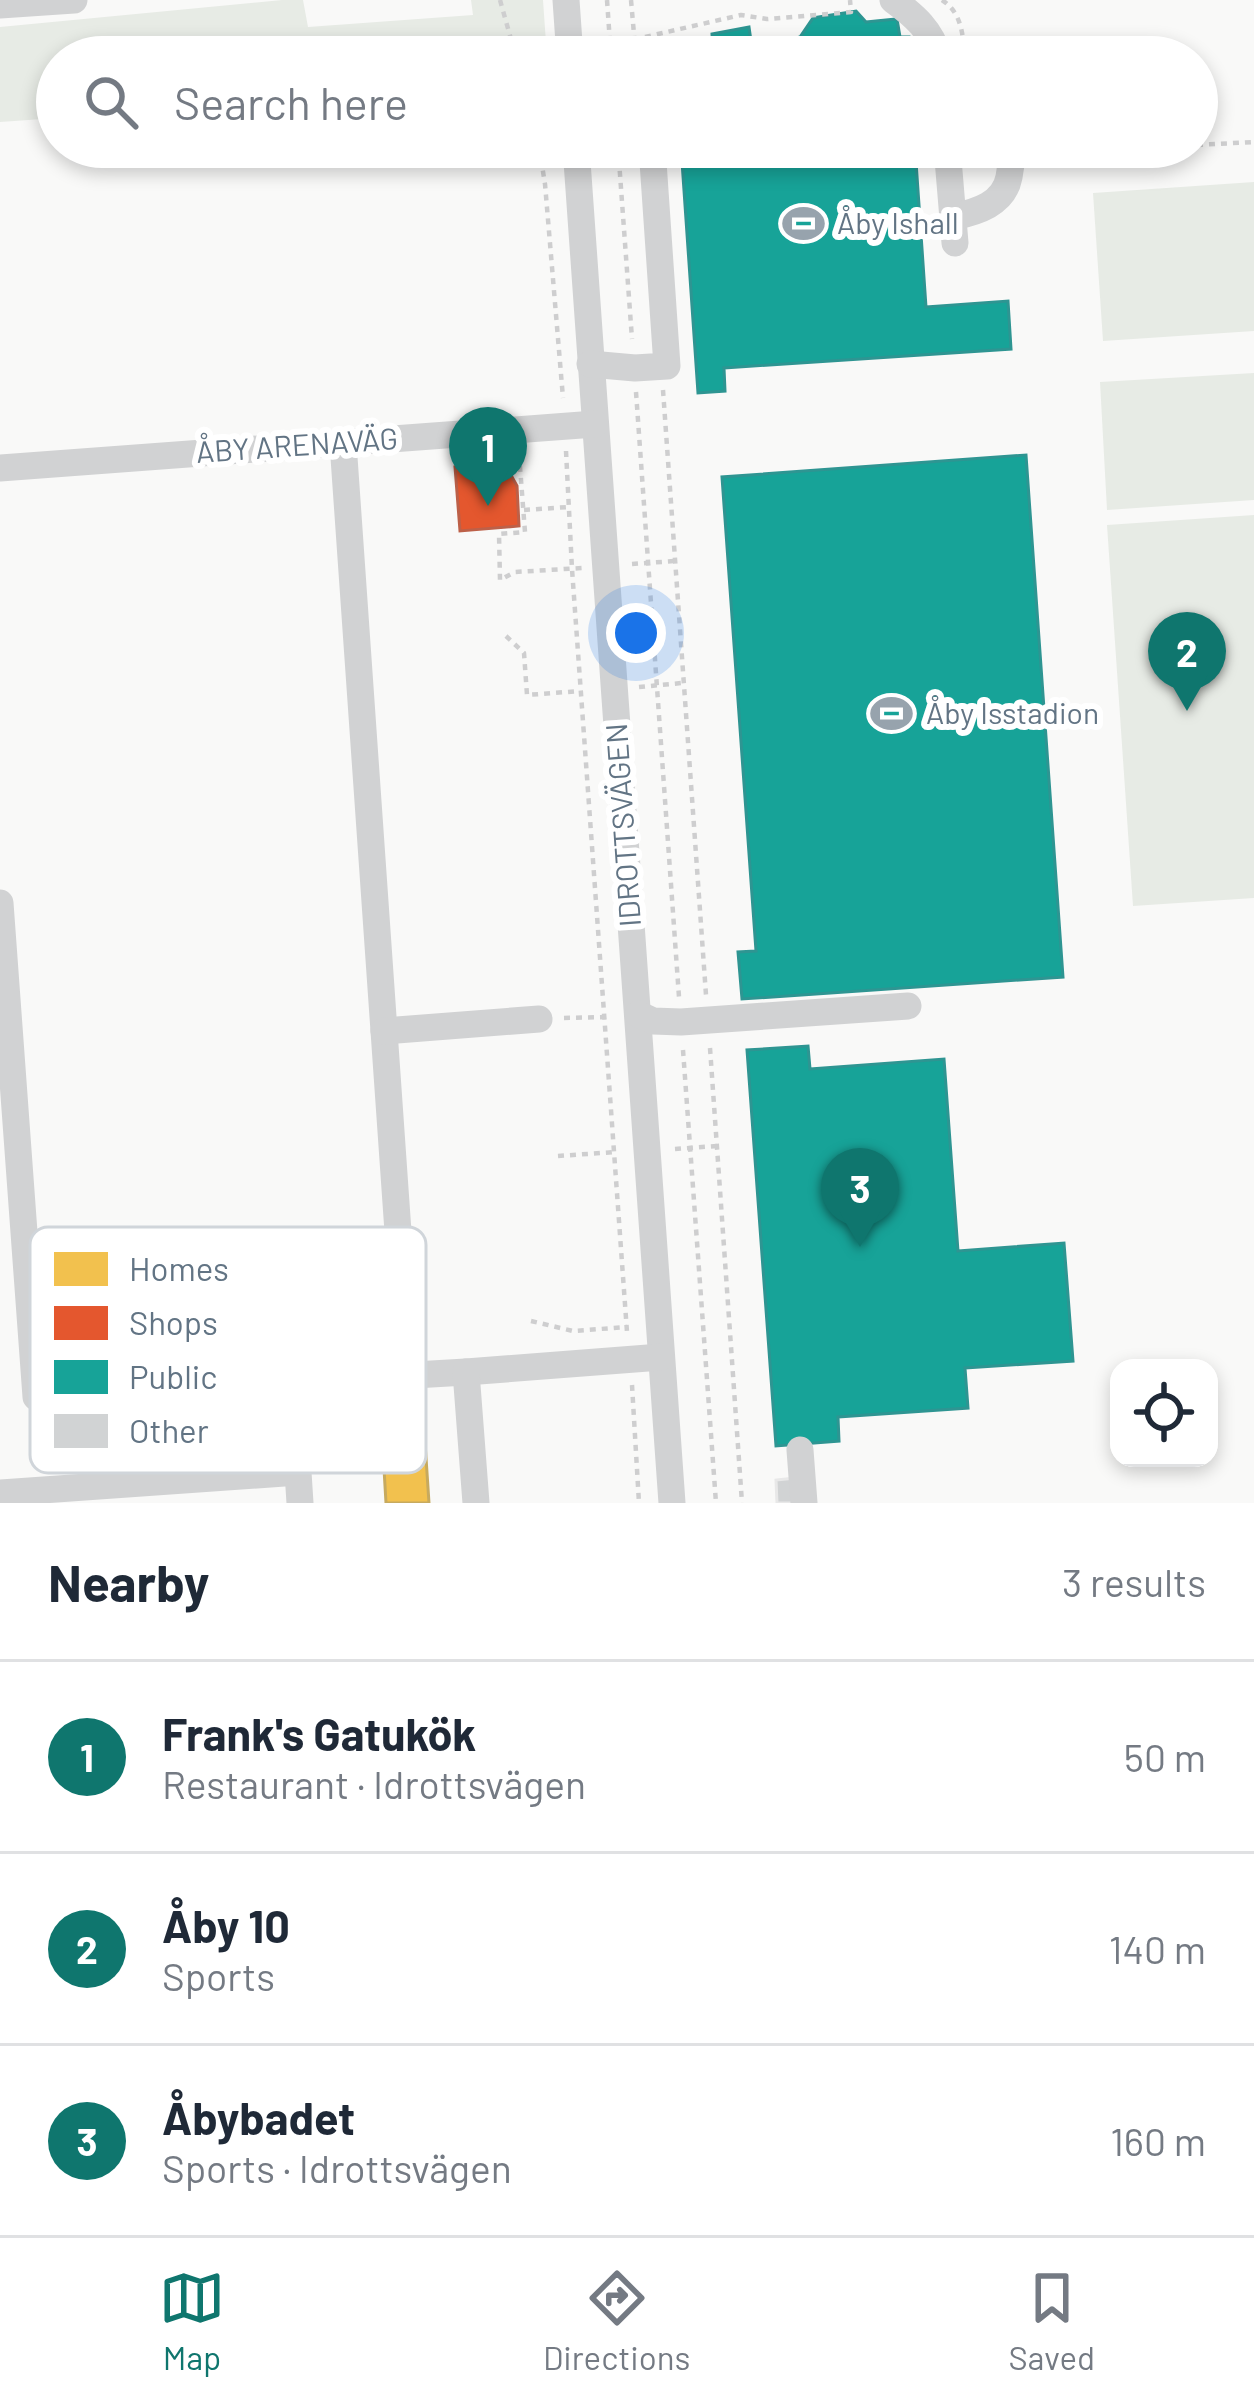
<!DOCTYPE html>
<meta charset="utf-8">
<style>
body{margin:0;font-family:Barlow,sans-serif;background:#f6f6f7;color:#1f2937}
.controls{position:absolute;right:36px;bottom:36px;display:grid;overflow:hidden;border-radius:24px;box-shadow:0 6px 18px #0003}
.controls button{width:108px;height:108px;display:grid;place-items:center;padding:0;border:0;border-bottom:3px solid #e0e1e3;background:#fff;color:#1f2937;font:60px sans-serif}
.you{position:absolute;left:636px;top:633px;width:42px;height:42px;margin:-30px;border:9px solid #fff;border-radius:50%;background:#1a73e8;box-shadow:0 0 0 18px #1a73e833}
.badge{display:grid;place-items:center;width:78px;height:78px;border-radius:50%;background:#0f766e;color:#fff;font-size:39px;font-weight:700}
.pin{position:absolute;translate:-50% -99px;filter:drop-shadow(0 3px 6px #0008)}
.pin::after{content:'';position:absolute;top:63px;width:42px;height:36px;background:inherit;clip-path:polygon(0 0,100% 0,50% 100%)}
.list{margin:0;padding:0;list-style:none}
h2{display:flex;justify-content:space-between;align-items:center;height:156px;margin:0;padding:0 48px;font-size:51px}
h2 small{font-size:39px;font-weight:400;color:#747a83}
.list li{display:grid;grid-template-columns:78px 1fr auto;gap:36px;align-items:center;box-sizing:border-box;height:192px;padding:0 48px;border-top:3px solid #e0e1e3}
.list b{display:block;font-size:45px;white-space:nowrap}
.list p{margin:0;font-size:39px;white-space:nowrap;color:#747a83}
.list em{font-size:39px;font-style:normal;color:#747a83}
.icon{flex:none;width:66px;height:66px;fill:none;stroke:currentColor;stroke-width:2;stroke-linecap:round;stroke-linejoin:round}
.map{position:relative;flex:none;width:1254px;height:1503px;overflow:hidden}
.search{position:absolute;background:#fff;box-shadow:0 6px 18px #0003;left:36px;right:36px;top:36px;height:132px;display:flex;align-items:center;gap:30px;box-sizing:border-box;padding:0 42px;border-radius:66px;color:#747a83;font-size:45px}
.sheet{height:732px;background:#fff}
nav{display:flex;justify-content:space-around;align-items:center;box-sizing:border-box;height:168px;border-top:3px solid #e0e1e3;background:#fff;font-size:33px;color:#747a83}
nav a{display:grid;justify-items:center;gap:6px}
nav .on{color:#0f766e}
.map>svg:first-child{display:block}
</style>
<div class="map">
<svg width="1254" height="1503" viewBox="0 0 1254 1503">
<rect width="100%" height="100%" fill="#f9f9f8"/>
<g fill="#e7ebe5">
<path d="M282 0H303L308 27 473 15 471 0H543L547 57H57V118L0 122V27Z"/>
<path d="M1254 182V331L1103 341 1093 193Z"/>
<path d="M1254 373V500L1107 510 1100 382Z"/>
<path d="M1254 515V898L1133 906 1107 525Z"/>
</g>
<path fill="#f2c14e" stroke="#c7aa5e" stroke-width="3" d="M423 1412 429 1503H386L381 1417Z"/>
<path fill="#e4572e" stroke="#bd6048" stroke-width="3" d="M499 464 507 468 517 486 519 526 460 531 455 467Z"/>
<g fill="#17a398" stroke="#2e9592" stroke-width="3">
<path d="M856 11 866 22 897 19 900 37H909L910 57H713L712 34 749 27 752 48 800 37 813 18Z"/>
<path d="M681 147H915L926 307 1008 301 1011 349 724 368 725 391 698 393Z"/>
<path d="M1026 455 1063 977 742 999 738 952 756 951 722 477Z"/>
<path d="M808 1046 810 1069 944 1059 958 1251 1064 1243 1073 1361 965 1368 968 1408 838 1417 839 1441 776 1446 747 1050Z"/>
</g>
<path fill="#d1d3d4" stroke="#e8e8e8" stroke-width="3" d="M796 1478 798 1503H777L776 1480Z"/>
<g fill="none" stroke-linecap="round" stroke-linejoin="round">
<g stroke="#cececf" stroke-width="4.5" stroke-dasharray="6 6" stroke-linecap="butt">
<path d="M500 0 516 57"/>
<path d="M607 0 611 57"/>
<path d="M631 0 636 57"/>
<path d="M942 0C956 9 961 23 963 39"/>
<path d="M610 45 741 15 767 19 851 12 850 0"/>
<path d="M1197 145 1254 142"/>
<path d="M539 147 545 184 563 398"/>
<path d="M618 147 632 339"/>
<path d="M1044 154 1170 147"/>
<path d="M663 390 706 995"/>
<path d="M636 392 679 997"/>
<path d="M566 451 572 569 627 1332"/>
<path d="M519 454 525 532 499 534 500 580 515 572 582 568"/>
<path d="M524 510 569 507"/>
<path d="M632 564 675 561"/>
<path d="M506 636 524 653 527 695 580 691"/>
<path d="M639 687 682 683"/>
<path d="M564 1018 606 1017"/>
<path d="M710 1048 742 1503"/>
<path d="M683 1050 716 1503"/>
<path d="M675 1149 717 1146"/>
<path d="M558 1156 616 1152"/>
<path d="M531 1321 573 1331 627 1327"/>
<path d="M632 1385 639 1503"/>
</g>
<g stroke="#d1d2d3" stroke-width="27">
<path d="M566 0 570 57"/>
<path d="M893 0C915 16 931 30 939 57"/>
<path d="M0 5 74 0"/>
<path d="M576 147 672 1503"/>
<path d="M947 147 955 243"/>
<path d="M953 217C977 212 1004 204 1009 177 1011 165 1011 158 1018 147"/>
<path d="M590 364 635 368 667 366 652 147"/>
<path d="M343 443 408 1375"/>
<path d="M0 468 595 424"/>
<path d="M0 903 36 1397 466 1372 661 1357"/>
<path d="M638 1014 653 1021 681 1022 908 1006"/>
<path d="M384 1031 539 1019"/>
<path d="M466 1372 476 1503"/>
<path d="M800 1450 804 1503"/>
<path d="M0 1493 298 1472 300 1503"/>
</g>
</g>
<defs>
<symbol id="stadium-bare" viewBox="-9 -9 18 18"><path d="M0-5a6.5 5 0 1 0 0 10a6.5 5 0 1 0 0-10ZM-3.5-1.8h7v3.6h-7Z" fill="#97a3ad" stroke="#fff" stroke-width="2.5" paint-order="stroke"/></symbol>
</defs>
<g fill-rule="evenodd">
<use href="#stadium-bare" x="774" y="194" width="59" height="59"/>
<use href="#stadium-bare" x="862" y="684" width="59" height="59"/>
</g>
<g text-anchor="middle" stroke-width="12" stroke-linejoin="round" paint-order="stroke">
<g font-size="30" fill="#627484" stroke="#fff" text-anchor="start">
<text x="837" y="234">Åby Ishall</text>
<text x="926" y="724">Åby Isstadion</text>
</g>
<g font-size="30" fill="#627484" stroke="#fff">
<text transform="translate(297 446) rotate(-4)" y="10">ÅBY ARENAVÄG</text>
<text transform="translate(624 825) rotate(-94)" y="10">IDROTTSVÄGEN</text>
</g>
</g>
<rect x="30" y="1227" width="396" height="246" rx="18" fill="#fff" stroke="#d0d5da" stroke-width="3"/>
<rect x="54" y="1252" width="54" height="34" fill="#f2c14e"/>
<rect x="54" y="1306" width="54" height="34" fill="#e4572e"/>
<rect x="54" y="1360" width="54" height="34" fill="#17a398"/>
<rect x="54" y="1414" width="54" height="34" fill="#d1d3d4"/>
<g font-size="33" fill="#627484">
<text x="129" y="1281">Homes</text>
<text x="129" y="1335">Shops</text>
<text x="129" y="1389">Public</text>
<text x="129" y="1443">Other</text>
</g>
</svg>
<div class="controls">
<button><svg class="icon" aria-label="locate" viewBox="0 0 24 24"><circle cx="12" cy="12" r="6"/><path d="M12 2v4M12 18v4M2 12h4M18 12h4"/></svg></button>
</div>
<div class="you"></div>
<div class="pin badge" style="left:488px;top:506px">1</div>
<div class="pin badge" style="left:1187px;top:711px">2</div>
<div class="pin badge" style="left:860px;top:1247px">3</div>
<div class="search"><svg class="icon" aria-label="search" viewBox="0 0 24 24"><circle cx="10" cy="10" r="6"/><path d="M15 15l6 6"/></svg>Search here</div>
</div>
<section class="sheet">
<h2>Nearby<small>3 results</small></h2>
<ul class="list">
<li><span class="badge">1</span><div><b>Frank's Gatukök</b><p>Restaurant · Idrottsvägen</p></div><em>50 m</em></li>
<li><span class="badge">2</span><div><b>Åby 10</b><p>Sports</p></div><em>140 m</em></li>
<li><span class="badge">3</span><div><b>Åbybadet</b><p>Sports · Idrottsvägen</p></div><em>160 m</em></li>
</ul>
</section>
<nav>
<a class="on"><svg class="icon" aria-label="map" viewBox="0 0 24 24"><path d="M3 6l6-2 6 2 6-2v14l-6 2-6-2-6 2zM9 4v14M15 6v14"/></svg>Map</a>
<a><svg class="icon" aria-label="directions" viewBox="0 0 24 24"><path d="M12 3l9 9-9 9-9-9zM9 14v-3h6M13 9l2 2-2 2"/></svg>Directions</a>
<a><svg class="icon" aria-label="saved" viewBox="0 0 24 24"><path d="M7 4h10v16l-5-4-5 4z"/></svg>Saved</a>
</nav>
